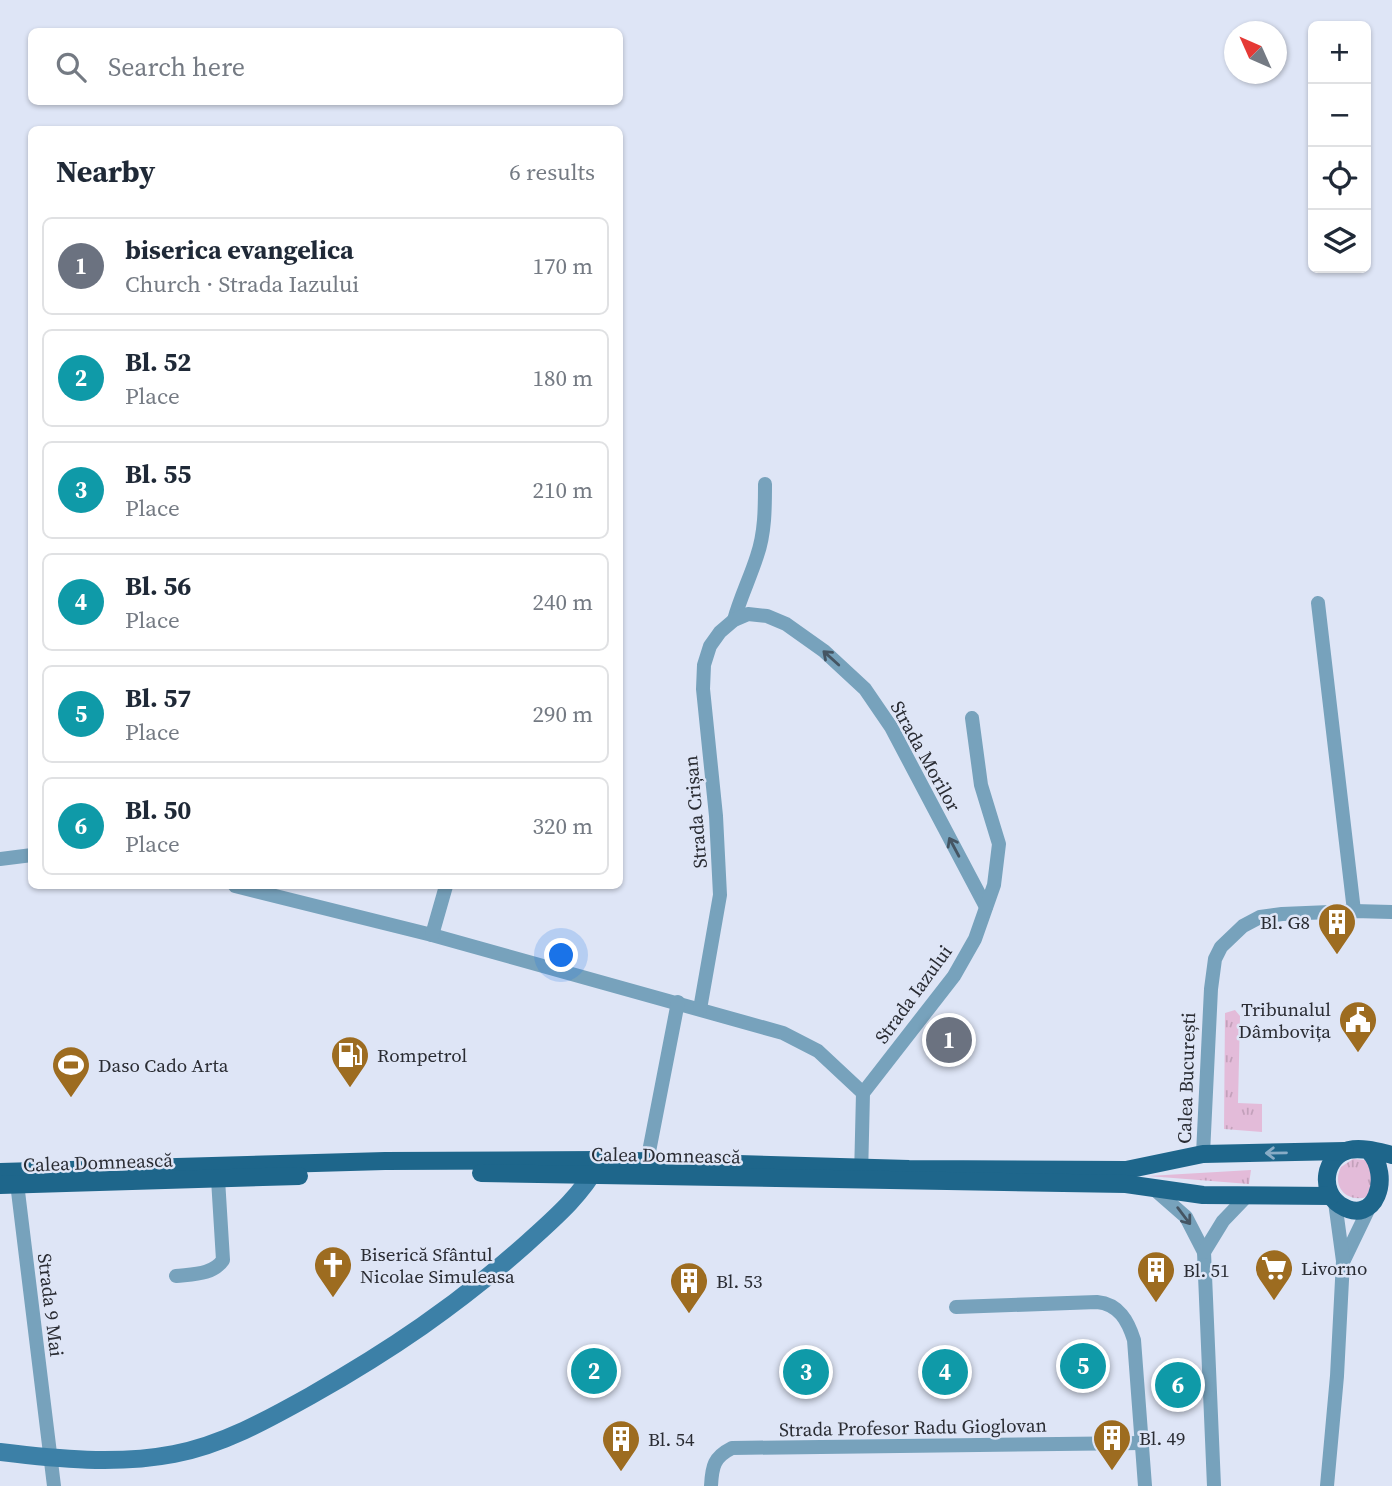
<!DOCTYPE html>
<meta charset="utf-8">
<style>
body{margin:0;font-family:"Source Serif 4",serif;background:#f6f6f7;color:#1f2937}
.controls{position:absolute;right:21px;top:21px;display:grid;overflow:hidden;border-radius:10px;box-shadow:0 2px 5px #0004}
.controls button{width:63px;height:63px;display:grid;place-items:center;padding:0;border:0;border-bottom:2px solid #e0e1e3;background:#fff;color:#1f2937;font:35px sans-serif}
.compass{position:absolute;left:1224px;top:21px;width:63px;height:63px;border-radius:50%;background:#fff;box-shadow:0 2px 5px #0004;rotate:315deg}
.you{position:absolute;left:562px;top:956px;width:24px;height:24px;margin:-18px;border:5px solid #fff;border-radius:50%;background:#1a73e8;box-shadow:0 0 0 10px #1a73e833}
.badge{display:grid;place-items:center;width:46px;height:46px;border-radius:50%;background:#9d6c20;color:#fff;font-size:23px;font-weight:700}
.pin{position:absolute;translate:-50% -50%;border:4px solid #fff;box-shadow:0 2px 7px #0006}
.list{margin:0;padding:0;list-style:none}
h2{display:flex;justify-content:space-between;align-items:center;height:91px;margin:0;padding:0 28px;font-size:30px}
h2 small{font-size:23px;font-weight:400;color:#747a83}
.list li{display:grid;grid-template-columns:46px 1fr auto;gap:21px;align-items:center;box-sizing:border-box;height:98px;margin:0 14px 14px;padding:0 14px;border:2px solid #e0e1e3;border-radius:10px}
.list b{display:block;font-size:26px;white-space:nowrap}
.list p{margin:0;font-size:23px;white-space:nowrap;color:#747a83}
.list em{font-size:23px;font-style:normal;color:#747a83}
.icon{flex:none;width:38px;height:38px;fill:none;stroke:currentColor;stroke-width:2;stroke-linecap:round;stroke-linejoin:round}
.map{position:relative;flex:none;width:1392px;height:1486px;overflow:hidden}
.search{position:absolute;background:#fff;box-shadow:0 2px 5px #0004;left:28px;top:28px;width:595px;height:77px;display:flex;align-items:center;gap:18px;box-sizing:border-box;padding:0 24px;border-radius:10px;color:#747a83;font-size:26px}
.panel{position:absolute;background:#fff;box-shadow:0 2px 5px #0004;left:28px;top:126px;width:595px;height:763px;border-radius:10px}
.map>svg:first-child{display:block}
</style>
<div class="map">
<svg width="1392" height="1486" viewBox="0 0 1392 1486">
<defs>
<pattern id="grass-tufts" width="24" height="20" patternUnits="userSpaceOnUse" patternTransform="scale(1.75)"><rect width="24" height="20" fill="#e3bbd9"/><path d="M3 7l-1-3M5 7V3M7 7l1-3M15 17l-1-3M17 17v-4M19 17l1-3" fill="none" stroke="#c3a1bb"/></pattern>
</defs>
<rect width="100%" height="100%" fill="#dee5f6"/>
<g fill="url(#grass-tufts)">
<path d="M1235 1010 1240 1016 1238 1103 1262 1104V1132L1224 1129 1225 1013Z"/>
<path d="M1353 1159 1365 1160 1376 1171 1367 1197C1347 1203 1331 1187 1341 1167Z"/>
<path d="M1251 1170 1249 1184 1148 1176Z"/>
</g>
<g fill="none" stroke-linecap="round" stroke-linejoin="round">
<g stroke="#77a2bc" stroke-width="14">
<path d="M1318 603 1354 911"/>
<path d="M734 620C740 598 750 578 757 556 765 533 765 508 765 484"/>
<path d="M0 859 32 855"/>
<path d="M235 886 432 935 783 1033 818 1051 863 1093"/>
<path d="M432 935 446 886"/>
<path d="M700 1009 720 895 716 816 703 689 704 665 710 646 720 632 734 620 748 614 767 616 786 624 824 651 865 689 891 727 986 907"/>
<path d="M1203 1154 1211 989 1215 959 1221 947 1243 926 1260 917 1282 914 1354 911 1392 912"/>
<path d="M647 1162 678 1002"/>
<path d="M16 1175 54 1486"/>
<path d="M861 1177 863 1093 954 976 975 939 994 885 999 844 981 785 972 718"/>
<path d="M1154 1189 1186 1217 1204 1252 1214 1486"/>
<path d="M1204 1252 1223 1221 1247 1196"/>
<path d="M1344 1260 1369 1208"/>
<path d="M176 1276C192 1274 213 1275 223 1260L218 1179"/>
<path d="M956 1307 1097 1302C1119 1304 1128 1321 1134 1340L1145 1486"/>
<path d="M711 1486C712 1466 714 1457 732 1448L1142 1443"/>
<path d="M1327 1486 1337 1376 1343 1261 1335 1202"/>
</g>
<path stroke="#3c80a7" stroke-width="18" d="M0 1452C57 1459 117 1465 174 1454 222 1445 267 1420 310 1396 391 1350 456 1306 526 1244 551 1221 580 1197 597 1166"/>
<g stroke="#1e668b" stroke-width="18">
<path d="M1369 1151C1392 1175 1376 1228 1340 1205 1319 1191 1324 1156 1349 1150 1363 1147 1379 1152 1392 1155"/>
<path d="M0 1172 385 1161 600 1160 909 1169 1126 1170 1203 1154 1345 1151"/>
<path d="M481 1173 1126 1184 1203 1195 1331 1196"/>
<path d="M0 1185 299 1176"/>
</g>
</g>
<defs><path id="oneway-shaft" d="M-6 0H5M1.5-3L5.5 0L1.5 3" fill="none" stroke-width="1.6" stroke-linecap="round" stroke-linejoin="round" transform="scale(1.75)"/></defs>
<g stroke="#455563">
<use href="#oneway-shaft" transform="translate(831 658) rotate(-138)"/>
<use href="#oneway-shaft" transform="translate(954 847) rotate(-118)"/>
<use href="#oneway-shaft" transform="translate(1184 1216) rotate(53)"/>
</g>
<use stroke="#88acc6" href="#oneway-shaft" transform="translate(1276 1153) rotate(179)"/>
<defs>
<symbol id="building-pin" viewBox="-11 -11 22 30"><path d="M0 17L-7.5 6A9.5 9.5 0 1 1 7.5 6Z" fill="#9d6c20" stroke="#dee5f6"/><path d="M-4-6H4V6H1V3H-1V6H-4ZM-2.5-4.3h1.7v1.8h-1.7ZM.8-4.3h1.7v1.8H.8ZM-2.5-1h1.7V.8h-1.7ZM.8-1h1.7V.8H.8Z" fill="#fff"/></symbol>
<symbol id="civic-pin" viewBox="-11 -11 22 30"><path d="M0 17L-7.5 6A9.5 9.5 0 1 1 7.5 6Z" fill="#9d6c20" stroke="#dee5f6"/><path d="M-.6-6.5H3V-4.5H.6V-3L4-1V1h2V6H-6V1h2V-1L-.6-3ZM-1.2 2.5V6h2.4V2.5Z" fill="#fff"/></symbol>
<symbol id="fuel-pin" viewBox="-11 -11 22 30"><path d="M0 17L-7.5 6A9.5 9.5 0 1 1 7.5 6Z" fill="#9d6c20" stroke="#dee5f6"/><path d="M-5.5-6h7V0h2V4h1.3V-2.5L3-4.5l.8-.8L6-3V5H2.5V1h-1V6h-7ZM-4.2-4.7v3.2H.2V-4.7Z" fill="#fff"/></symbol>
<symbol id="stadium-pin" viewBox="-11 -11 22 30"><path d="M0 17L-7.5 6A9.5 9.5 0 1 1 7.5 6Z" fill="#9d6c20" stroke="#dee5f6"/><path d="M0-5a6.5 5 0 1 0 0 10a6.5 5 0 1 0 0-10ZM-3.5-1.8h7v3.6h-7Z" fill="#fff"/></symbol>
<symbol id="church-pin" viewBox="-11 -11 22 30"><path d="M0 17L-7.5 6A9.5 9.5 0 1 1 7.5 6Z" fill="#9d6c20" stroke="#dee5f6"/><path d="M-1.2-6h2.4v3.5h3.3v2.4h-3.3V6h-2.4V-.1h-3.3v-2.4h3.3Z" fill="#fff"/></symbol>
<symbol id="supermarket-pin" viewBox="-11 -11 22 30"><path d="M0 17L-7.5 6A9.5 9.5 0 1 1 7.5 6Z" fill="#9d6c20" stroke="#dee5f6"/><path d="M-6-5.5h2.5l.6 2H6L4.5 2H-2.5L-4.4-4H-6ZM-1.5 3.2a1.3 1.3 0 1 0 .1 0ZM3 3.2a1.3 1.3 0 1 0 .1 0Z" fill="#fff"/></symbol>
</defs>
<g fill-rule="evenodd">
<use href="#building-pin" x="1315" y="900" width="44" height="60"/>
<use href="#civic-pin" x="1336" y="998" width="44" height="60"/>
<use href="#fuel-pin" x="328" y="1033" width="44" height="60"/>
<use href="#stadium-pin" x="49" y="1043" width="44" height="60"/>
<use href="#church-pin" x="311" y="1243" width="44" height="60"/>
<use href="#supermarket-pin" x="1252" y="1246" width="44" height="60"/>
<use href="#building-pin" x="1134" y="1248" width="44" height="60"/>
<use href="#building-pin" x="667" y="1259" width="44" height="60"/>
<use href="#building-pin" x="1090" y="1416" width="44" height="60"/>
<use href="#building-pin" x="599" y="1417" width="44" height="60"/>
</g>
<g text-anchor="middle" stroke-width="5" stroke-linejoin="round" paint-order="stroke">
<g font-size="19" fill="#2a2c33" stroke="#dee5f6">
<text transform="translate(926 756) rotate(61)" y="7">Strada Morilor</text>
<text transform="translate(695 812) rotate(-95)" y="7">Strada Crișan</text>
<text transform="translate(913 994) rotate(-54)" y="7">Strada Iazului</text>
<text transform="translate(1186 1078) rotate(-88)" y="7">Calea București</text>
<text transform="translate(666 1155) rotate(1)" y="7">Calea Domnească</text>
<text transform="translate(98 1162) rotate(-2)" y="7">Calea Domnească</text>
<text transform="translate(51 1305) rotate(83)" y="7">Strada 9 Mai</text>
<text transform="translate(913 1427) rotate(-1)" y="7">Strada Profesor Radu Gioglovan</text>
</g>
<g font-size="19" fill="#2a2c33" stroke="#dee5f6" text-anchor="start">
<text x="1310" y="929" text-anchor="end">Bl. G8</text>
<text x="1331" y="1016" text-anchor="end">Tribunalul<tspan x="1331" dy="22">Dâmbovița</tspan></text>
<text x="377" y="1062">Rompetrol</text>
<text x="98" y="1072">Daso Cado Arta</text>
<text x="360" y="1261">Biserică Sfântul<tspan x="360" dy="22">Nicolae Simuleasa</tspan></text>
<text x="1301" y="1275">Livorno</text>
<text x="1183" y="1277">Bl. 51</text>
<text x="716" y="1288">Bl. 53</text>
<text x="1139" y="1445">Bl. 49</text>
<text x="648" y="1446">Bl. 54</text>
</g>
</g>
</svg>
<div class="controls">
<button>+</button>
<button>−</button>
<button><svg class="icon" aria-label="locate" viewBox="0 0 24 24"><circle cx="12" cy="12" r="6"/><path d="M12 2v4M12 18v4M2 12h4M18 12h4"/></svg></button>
<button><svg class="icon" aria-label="layers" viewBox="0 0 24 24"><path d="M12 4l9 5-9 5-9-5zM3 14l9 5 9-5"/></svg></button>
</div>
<svg class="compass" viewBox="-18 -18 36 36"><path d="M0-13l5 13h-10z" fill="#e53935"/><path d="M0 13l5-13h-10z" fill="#747a83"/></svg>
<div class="you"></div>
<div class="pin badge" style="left:949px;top:1040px;background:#6b7280">1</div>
<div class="pin badge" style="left:594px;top:1371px;background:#0f9aa8">2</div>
<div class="pin badge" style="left:806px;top:1372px;background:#0f9aa8">3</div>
<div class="pin badge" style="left:945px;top:1372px;background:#0f9aa8">4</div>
<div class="pin badge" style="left:1083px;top:1366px;background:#0f9aa8">5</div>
<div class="pin badge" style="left:1178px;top:1385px;background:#0f9aa8">6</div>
<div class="search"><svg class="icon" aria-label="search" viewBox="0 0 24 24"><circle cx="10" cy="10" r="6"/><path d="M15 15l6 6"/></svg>Search here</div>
<section class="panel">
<h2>Nearby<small>6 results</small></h2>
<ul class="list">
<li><span class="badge" style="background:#6b7280">1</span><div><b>biserica evangelica</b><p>Church · Strada Iazului</p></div><em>170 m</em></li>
<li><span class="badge" style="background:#0f9aa8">2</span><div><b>Bl. 52</b><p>Place</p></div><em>180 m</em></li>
<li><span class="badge" style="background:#0f9aa8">3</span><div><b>Bl. 55</b><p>Place</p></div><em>210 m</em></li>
<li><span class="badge" style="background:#0f9aa8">4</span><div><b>Bl. 56</b><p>Place</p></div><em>240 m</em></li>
<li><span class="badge" style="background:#0f9aa8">5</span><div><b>Bl. 57</b><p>Place</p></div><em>290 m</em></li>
<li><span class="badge" style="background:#0f9aa8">6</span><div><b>Bl. 50</b><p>Place</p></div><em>320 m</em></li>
</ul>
</section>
</div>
